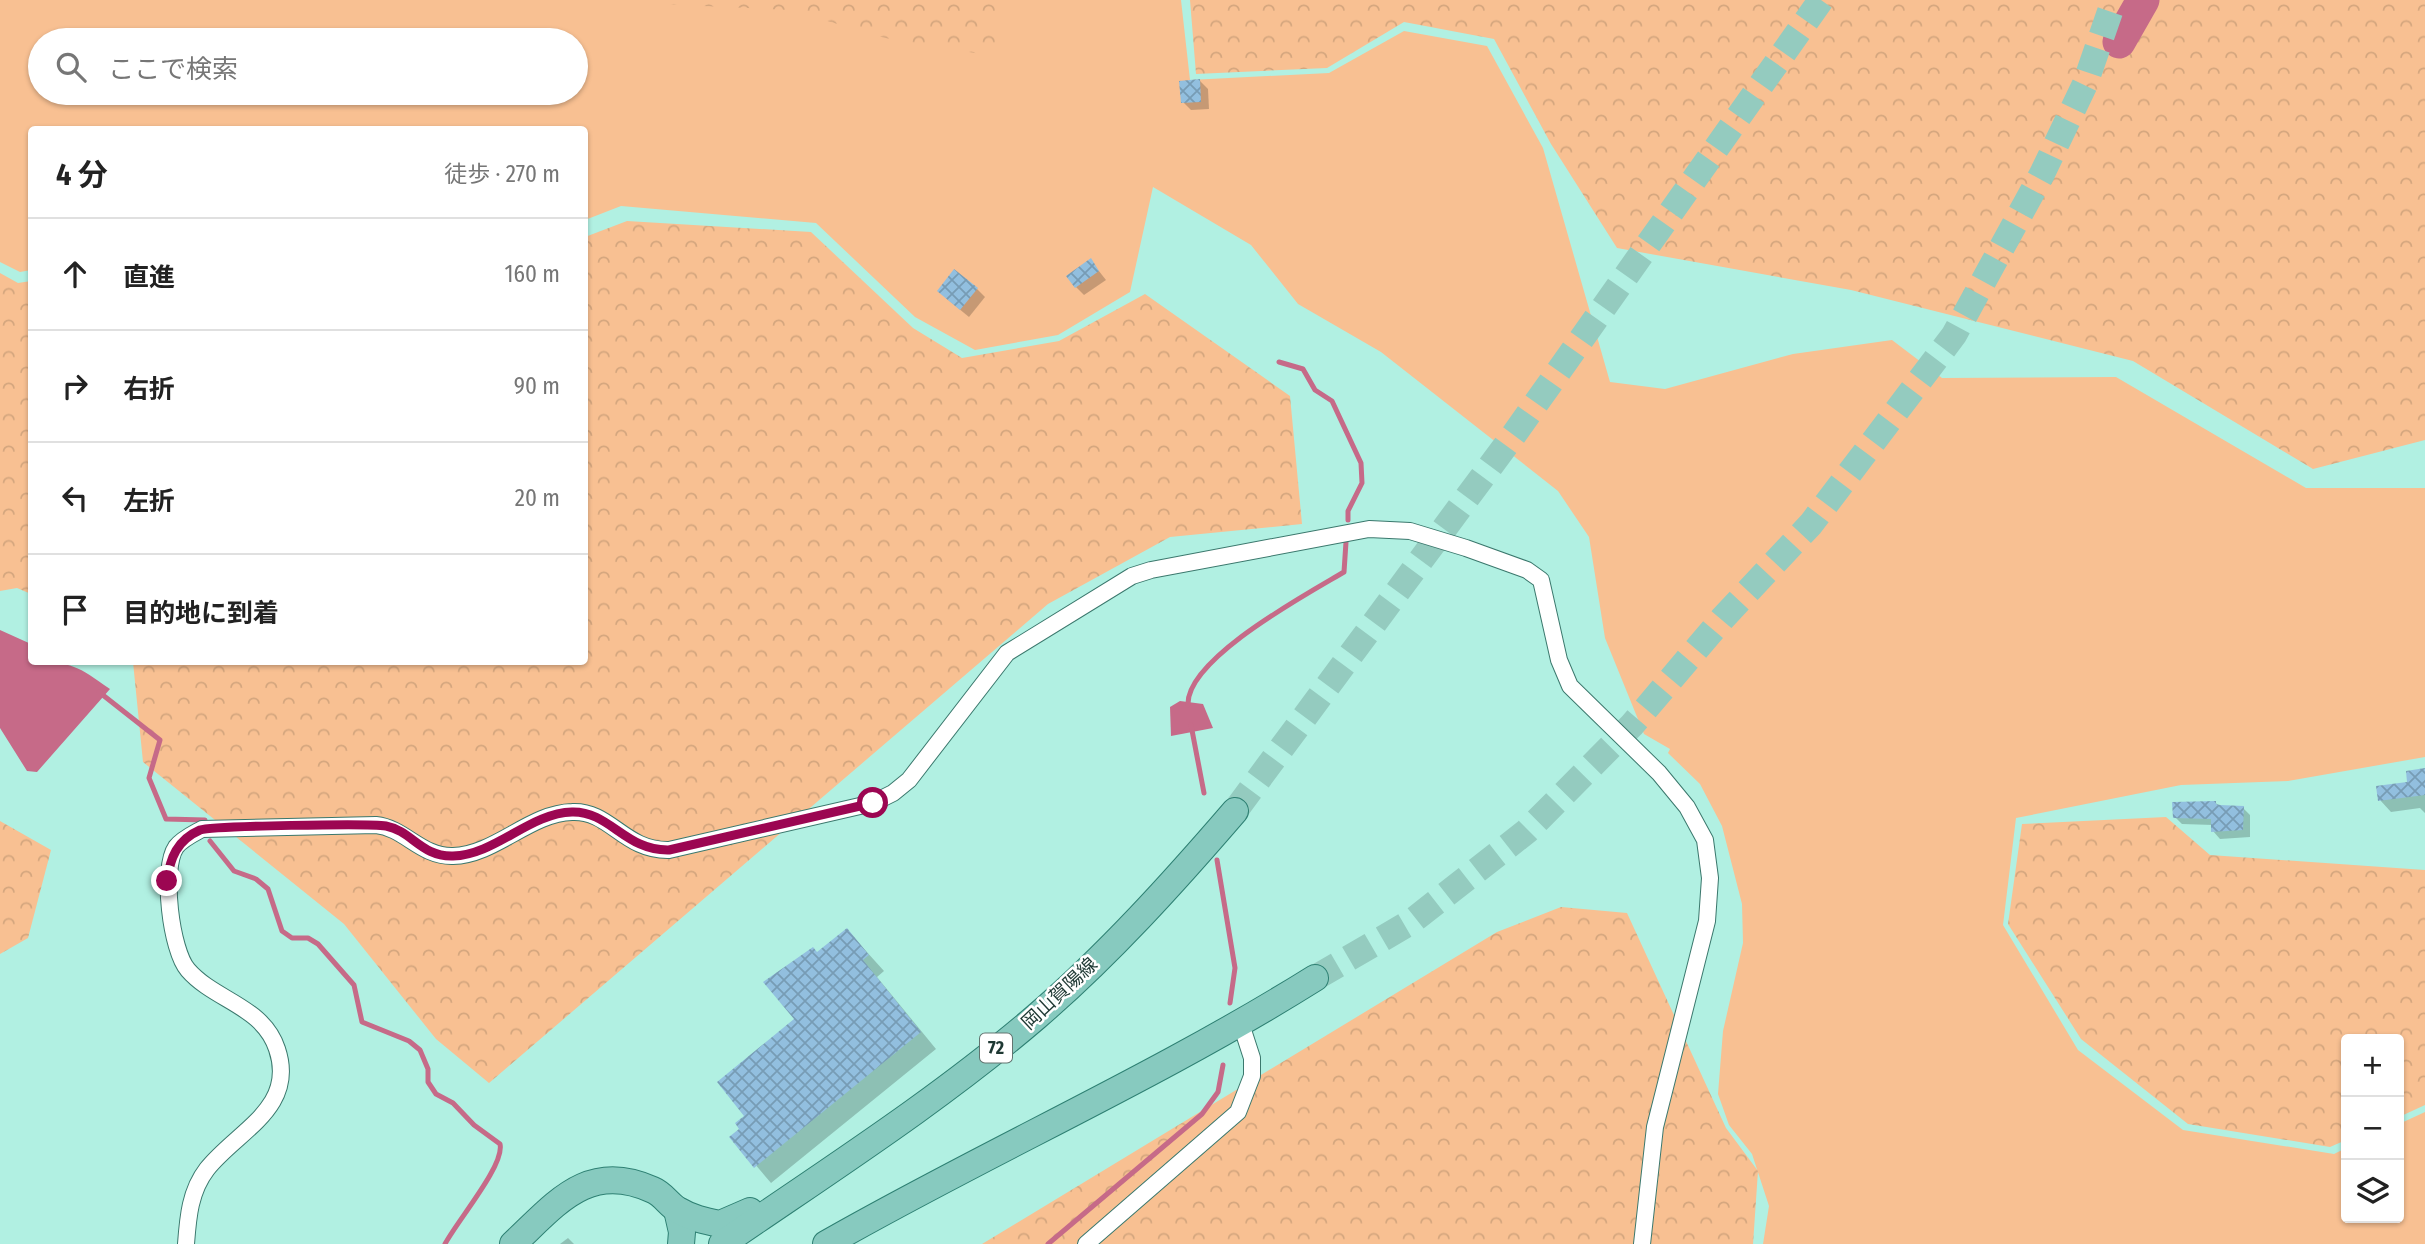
<!DOCTYPE html>
<html lang="ja">
<meta charset="utf-8">
<style>
body{margin:0;font-family:"Fira Sans Condensed","Noto Sans JP",sans-serif;background:#f2f2f2;color:#222}
.controls{position:absolute;right:21px;bottom:21px;display:grid;overflow:hidden;border-radius:7px;box-shadow:0 2px 5px #0004}
.controls button{width:63px;height:63px;display:grid;place-items:center;padding:0;border:0;border-bottom:2px solid #e0e0e0;background:#fff;color:#222;font:35px sans-serif}
.stop{position:absolute;width:21px;height:21px;margin:-16px;border:5px solid #9c0652;border-radius:50%;background:#fff}
.stop.end{background:#9c0652;border-color:#fff;box-shadow:0 2px 7px #0008}
.list{margin:0;padding:0;list-style:none}
h2{display:flex;justify-content:space-between;align-items:center;height:91px;margin:0;padding:0 28px;font-size:30px}
h2 small{font-size:23px;font-weight:400;color:#767676}
.list li{display:grid;grid-template-columns:46px 1fr auto;gap:21px;align-items:center;box-sizing:border-box;height:112px;padding:0 28px;border-top:2px solid #e0e0e0}
.list b{display:block;font-size:26px;white-space:nowrap}
.list em{font-size:23px;font-style:normal;color:#767676}
.icon{flex:none;width:38px;height:38px;fill:none;stroke:currentColor;stroke-width:2;stroke-linecap:round;stroke-linejoin:round}
.map{position:relative;flex:none;width:2425px;height:1244px;overflow:hidden}
.search{position:absolute;background:#fff;box-shadow:0 2px 5px #0004;left:28px;top:28px;width:560px;height:77px;display:flex;align-items:center;gap:18px;box-sizing:border-box;padding:0 24px;border-radius:38px;color:#767676;font-size:26px}
.panel{position:absolute;background:#fff;box-shadow:0 2px 5px #0004;left:28px;top:126px;width:560px;height:539px;border-radius:7px}
.map>svg:first-child{display:block}
</style>
<div class="map">
<svg width="2425" height="1244" viewBox="0 0 2425 1244">
<defs>
<pattern id="forest-crowns" width="20" height="18" patternUnits="userSpaceOnUse" patternTransform="scale(1.75)"><rect width="20" height="18" fill="#f8c092"/><path d="M2 6a3 3 0 1 1 6 0M12 15a3 3 0 1 1 6 0" fill="none" stroke="#d4a67e"/></pattern>
<pattern id="building-cross-hatch" width="8" height="8" patternUnits="userSpaceOnUse" patternTransform="scale(1.75)"><rect width="8" height="8" fill="#92bfdf"/><path d="M0 0l8 8M0 8l8-8" fill="none" stroke="#779cb5"/></pattern>
</defs>
<rect width="100%" height="100%" fill="#b1f0e2"/>
<path fill="#f8c092" fill-rule="evenodd" d="M0 0H1181L1190 80 1329 73 1404 31 1487 46 1543 148 1610 382 1665 389 1793 354 1892 340 1942 378 2116 377 2306 488H2425V757L2288 781 2181 785 2016 818 2003 925 2078 1050 2183 1130 2334 1154 2346 1148V1218H2399V1124L2425 1112V1244H1763L1769 1206 1752 1154 1729 1125 1718 1094 1723 1031 1743 943 1742 904 1722 826 1700 784 1668 753 1670 749 1644 734 1605 638 1589 537 1558 491 1381 352 1298 304 1251 245 1153 187 1130 292 1058 335 975 350 915 317 816 223 621 206 585 220 584 130H32L31 270 20 272 0 262ZM40 40H576V93H40Z"/>
<g fill="url(#forest-crowns)">
<path d="M569 0H996L999 57 885 38 790 10Z"/>
<path d="M1190 0H2425V440L2313 469 2133 361 1851 290 1617 248 1551 144 1494 39 1404 22 1327 68 1196 74Z"/>
<path d="M627 221 811 232 913 328 962 358 1059 341 1145 294 1290 396 1302 524 1170 537 1048 604 489 1083 436 1039 344 924 143 762 133 662H584L585 237Z"/>
<path d="M0 273 18 283 31 281V594L17 588 0 591Z"/>
<path d="M2166 817 2210 855 2425 870V1105L2399 1117V1039H2346V1140L2330 1147 2188 1124 2081 1039 2008 924 2022 824Z"/>
<path d="M0 821 51 850 28 938 0 954Z"/>
<path d="M1561 907 1627 913 1726 1128 1758 1171 1753 1244H982L1497 932Z"/>
</g>
<g fill="#c66a88">
<path d="M0 630 31 644 32 662C73 662 77 666 110 689L37 772 27 771 0 728Z"/>
<path d="M1180 701 1203 704 1213 728 1171 736 1170 707Z"/>
</g>
<g fill="#0003">
<path d="M1200 81 1208 89 1209 109 1191 110 1183 102Z"/>
<path d="M1091 261 1106 280 1084 295 1076 287Z"/>
<path d="M977 289 985 297 969 317 947 299Z"/>
<path d="M2425 770V813L2420 808 2391 812 2380 800 2409 784Z"/>
<path d="M2215 802 2220 807 2243 808 2250 815V837L2220 839 2213 831V825L2182 824 2175 817Z"/>
<path d="M847 930 884 971 877 977 936 1049 771 1183 732 1137 741 1129 797 1020 817 954Z"/>
<path d="M568 1238 574 1244H560Z"/>
</g>
<g fill="none" stroke-linecap="round" stroke-linejoin="round">
<g stroke="#c66a88" stroke-width="5">
<path d="M1279 362 1303 369 1315 390 1332 401 1361 463 1362 483 1348 511V520"/>
<path d="M99 692 160 740 149 778 166 819 205 820"/>
<path d="M1188 705C1186 659 1307 594 1344 572L1346 542"/>
<path d="M1191 725 1204 793"/>
<path d="M210 841 234 871 256 879 268 889 282 931 292 938H308L318 944 354 985 362 1022 409 1041 420 1050 428 1069V1082L436 1094 453 1103 474 1125 500 1144C505 1165 457 1221 445 1244"/>
<path d="M1217 860 1235 968 1230 1003"/>
<path d="M1048 1244 1202 1114 1218 1092 1223 1065"/>
</g>
<path stroke="#c66a88" stroke-width="33" d="M2119 42 2143 0"/>
</g>
<g fill="url(#building-cross-hatch)">
<path d="M1200 79 1201 102 1181 103 1179 81Z"/>
<path d="M1091 258 1099 271 1075 288 1066 276Z"/>
<path d="M954 269 978 288 960 310 937 291Z"/>
<path d="M2425 768V795L2378 801 2376 786 2407 782 2406 771Z"/>
<path d="M2216 801V804L2220 805 2244 806 2243 830 2211 832V819L2173 818 2172 802Z"/>
<path d="M847 928 869 955 863 960 921 1032 754 1168 729 1137 739 1129 735 1123 744 1116 717 1082 794 1019 763 982 813 947 817 952Z"/>
</g>
<g fill="none" stroke-linecap="round" stroke-linejoin="round">
<g stroke="#94cbbf" stroke-width="26" stroke-dasharray="26 13" stroke-linecap="butt">
<path d="M1235 811 1515 433 1821 0"/>
<path d="M1315 978 1411 922 1527 831 1632 725 1722 619 1811 524 1954 335 2042 174 2085 84 2114 0"/>
</g>
<defs>
<g id="minor">
<path d="M186 1244C188 1217 190 1191 207 1169 237 1131 297 1108 277 1049 263 1006 215 1001 188 970 171 951 161 869 176 847 182 839 193 834 202 829L376 825C405 828 421 857 453 856 495 855 530 813 572 812 610 810 624 851 669 850L873 803 893 793 909 780 1007 653 1132 576 1151 570 1369 529 1410 531 1466 548 1527 570 1541 580 1559 660 1570 686 1659 773 1687 807 1705 840 1710 878 1707 921 1655 1127 1642 1244"/>
<path d="M1086 1244 1238 1112 1252 1076V1058L1241 1024"/>
</g>
<g id="primary">
<path d="M677 1210 682 1232 681 1244"/>
<path d="M513 1244C556 1204 588 1160 653 1190 663 1194 669 1205 678 1210 691 1218 705 1221 720 1224L750 1211"/>
<path d="M722 1244C828 1171 938 1101 1036 1017 1108 955 1173 883 1235 811"/>
<path d="M826 1244C987 1152 1157 1077 1315 978"/>
</g>
</defs>
<use href="#minor" stroke="#3b786d" stroke-width="18"/>
<use href="#primary" stroke="#2e8073" stroke-width="28"/>
<use href="#minor" stroke="#fff" stroke-width="16"/>
<use href="#primary" stroke="#87cabf" stroke-width="26"/>
</g>
<g fill="none" stroke-linecap="round" stroke-linejoin="round">
<path stroke="#9c0652" stroke-width="9" d="M167 881C170 858 177 840 200 830 212 826 369 823 386 826 412 831 421 857 453 856 495 855 530 813 572 812 610 811 625 851 669 850L873 803"/>
</g>
<g text-anchor="middle" stroke-width="5" stroke-linejoin="round" paint-order="stroke">
<rect fill="#fff" stroke="#627470" stroke-width="2" x="980" y="1033.5" width="32" height="29" rx="5"/>
<g font-size="18" font-weight="bold" fill="#1e3833">
<text x="996" y="1054">72</text>
</g>
<g font-size="19" fill="#1e3833" stroke="#fff">
<text transform="translate(1059 993) rotate(-43)" y="7">岡山賀陽線</text>
</g>
</g>
</svg>
<div class="controls">
<button>+</button>
<button>−</button>
<button><svg class="icon" aria-label="layers" viewBox="0 0 24 24"><path d="M12 4l9 5-9 5-9-5zM3 14l9 5 9-5"/></svg></button>
</div>
<div class="stop" style="left:873px;top:803px"></div>
<div class="stop end" style="left:167px;top:881px"></div>
<div class="search"><svg class="icon" aria-label="search" viewBox="0 0 24 24"><circle cx="10" cy="10" r="6"/><path d="M15 15l6 6"/></svg>ここで検索</div>
<section class="panel">
<h2>4 分<small>徒歩 · 270 m</small></h2>
<ul class="list">
<li><svg class="icon" aria-label="ahead" viewBox="0 0 24 24"><path d="M12 20V5M6 11l6-6 6 6"/></svg><div><b>直進</b></div><em>160 m</em></li>
<li><svg class="icon" aria-label="right" viewBox="0 0 24 24"><path d="M7 20v-9h11M14 6l5 5-5 5"/></svg><div><b>右折</b></div><em>90 m</em></li>
<li><svg class="icon" aria-label="left" viewBox="0 0 24 24"><path d="M17 20v-9H6M10 6l-5 5 5 5"/></svg><div><b>左折</b></div><em>20 m</em></li>
<li><svg class="icon" aria-label="arrive" viewBox="0 0 24 24"><path d="M6 21V4h12l-3 4 3 4H6"/></svg><div><b>目的地に到着</b></div></li>
</ul>
</section>
</div>
